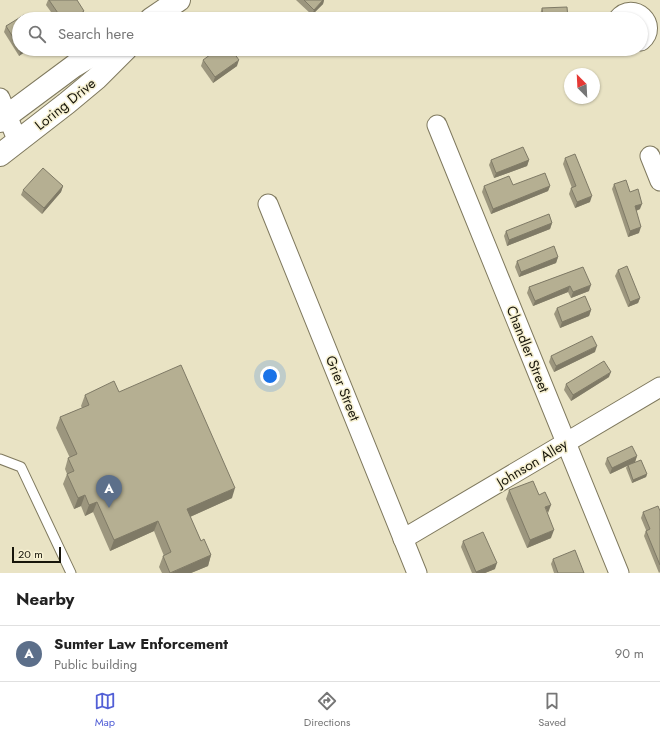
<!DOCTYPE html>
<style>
body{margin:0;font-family:Jost,sans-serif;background:#f6f6f6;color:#222}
.compass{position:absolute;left:564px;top:68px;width:36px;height:36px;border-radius:50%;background:#fff;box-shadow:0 1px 3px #0004;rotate:336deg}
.scale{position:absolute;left:12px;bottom:10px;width:49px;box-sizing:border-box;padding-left:4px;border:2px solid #17150a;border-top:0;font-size:11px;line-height:14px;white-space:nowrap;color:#17150a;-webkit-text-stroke:3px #f6f0d1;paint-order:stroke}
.you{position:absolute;left:270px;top:376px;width:14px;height:14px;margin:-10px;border:3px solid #fff;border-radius:50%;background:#1a73e8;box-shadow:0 0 0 6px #1a73e833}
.badge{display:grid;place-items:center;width:26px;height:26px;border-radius:50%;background:#525fd6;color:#fff;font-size:13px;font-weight:700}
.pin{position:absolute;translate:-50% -33px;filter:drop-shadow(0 1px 2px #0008)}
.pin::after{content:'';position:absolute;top:21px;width:14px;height:12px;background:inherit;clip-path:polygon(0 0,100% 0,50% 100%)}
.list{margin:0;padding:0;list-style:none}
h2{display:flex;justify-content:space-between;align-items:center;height:52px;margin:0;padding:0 16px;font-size:17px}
h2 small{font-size:13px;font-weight:400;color:#767676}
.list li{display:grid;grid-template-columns:26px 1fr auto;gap:12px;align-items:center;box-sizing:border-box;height:56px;padding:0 16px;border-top:1px solid #e0e0e0}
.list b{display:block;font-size:15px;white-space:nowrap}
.list p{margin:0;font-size:13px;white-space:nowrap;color:#767676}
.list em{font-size:13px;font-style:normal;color:#767676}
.icon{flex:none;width:22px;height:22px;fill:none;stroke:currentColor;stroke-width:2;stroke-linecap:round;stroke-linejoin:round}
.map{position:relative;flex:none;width:660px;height:573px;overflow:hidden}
.search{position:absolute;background:#fff;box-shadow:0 1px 3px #0004;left:12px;right:12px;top:12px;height:44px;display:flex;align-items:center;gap:10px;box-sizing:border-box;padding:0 14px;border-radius:22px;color:#767676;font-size:15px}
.sheet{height:108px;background:#fff}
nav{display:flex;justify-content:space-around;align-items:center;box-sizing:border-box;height:56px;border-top:1px solid #e0e0e0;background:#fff;font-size:11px;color:#767676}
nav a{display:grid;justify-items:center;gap:2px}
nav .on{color:#525fd6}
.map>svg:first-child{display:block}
</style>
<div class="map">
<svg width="660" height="573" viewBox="0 0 660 573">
<rect width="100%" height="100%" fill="#e9e3c4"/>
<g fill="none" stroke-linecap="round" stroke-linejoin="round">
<defs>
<path id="lane" d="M0 459 21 467 71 573"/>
<g id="street">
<path d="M618 19C633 0 660 25 641 41"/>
<path d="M0 98 18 142"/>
<path d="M437 125 619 573"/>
<path d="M650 156 660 181"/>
<path d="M268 204 417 573"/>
<path d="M403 539 660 387"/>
</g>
<g id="secondary">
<path d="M151 19 179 0"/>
<path d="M0 121 74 66 102 49"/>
<path d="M0 155 67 103 97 78 126 49"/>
</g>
</defs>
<use href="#lane" stroke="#7f795e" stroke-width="11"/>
<use href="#street" stroke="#7f795e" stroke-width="21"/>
<use href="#secondary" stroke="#7f795e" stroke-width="24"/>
<use href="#lane" stroke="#fff" stroke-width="9"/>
<use href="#street" stroke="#fff" stroke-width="19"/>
<use href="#secondary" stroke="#fff" stroke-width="22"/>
</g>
<g fill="#9c967e">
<path d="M48 0H77L82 17 79 19H56L46 5Z"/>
<path d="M296 0H324L323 4 312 15Z"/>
<path d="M542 8 568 19H540V14Z"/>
<path d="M19 19V49H29L19 56 4 32 6 26Z"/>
<path d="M203 60 237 66 213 83 201 66Z"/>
<path d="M565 158 590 202 575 208 569 194 571 188H572L563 164Z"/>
<path d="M491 160H529L527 166 494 178 489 165Z"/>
<path d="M614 184 630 192 640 209 636 211 639 233 628 237 612 189Z"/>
<path d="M513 185 550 186 548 191 491 214 482 192 484 186Z"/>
<path d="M63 186 61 192 42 214 21 195 23 190Z"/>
<path d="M552 223 550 229 507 246 504 236 506 231Z"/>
<path d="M558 257 556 263 519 277 515 267 517 261Z"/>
<path d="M583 267 589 291 571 298 568 292 533 306 527 293 529 287Z"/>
<path d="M618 270 640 298 638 303 628 307 615 276Z"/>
<path d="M557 308 591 310 589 316 560 328 554 314Z"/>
<path d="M595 352 554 372 549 362 551 356Z"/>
<path d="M609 377 571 401 564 390 566 384Z"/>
<path d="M119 392 232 498 190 517 201 541 211 555 208 566 191 573H162L159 567 163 556H164L154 531 110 551 93 512 85 516 81 506 74 509 63 484 67 474 65 469 68 458H70L56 428 60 417 82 408 81 406 85 395Z"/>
<path d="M637 456 635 462 647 474 646 477 632 483 626 468 627 466 610 474 605 464 607 458Z"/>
<path d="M509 490 551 538 527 548 506 499Z"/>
<path d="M660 511V572L659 573 644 536 646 530 641 518 643 512Z"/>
<path d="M463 541 495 569 485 573H472L461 547Z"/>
<path d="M553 559 584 573H554L551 564Z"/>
</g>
<g fill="#7f7a66">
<path d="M323 0H324L323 4 312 15 314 10Z"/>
<path d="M84 11 82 17 79 19H73Z"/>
<path d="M23 49H29L19 56 21 50Z"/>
<path d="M543 49H568V50L543 51Z"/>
<path d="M239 60 237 66 213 83 215 77Z"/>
<path d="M529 160 527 166 494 178 496 173Z"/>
<path d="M63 186 61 192 42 214 44 208Z"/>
<path d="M550 186 548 191 491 214 493 209Z"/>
<path d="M592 196 590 202 575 208 577 202Z"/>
<path d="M642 204 640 209 633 212 635 206Z"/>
<path d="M552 223 550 229 507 246 509 240Z"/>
<path d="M641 227 639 233 628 237 630 231Z"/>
<path d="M558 257 556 263 519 277 521 272Z"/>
<path d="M591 285 589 291 571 298 573 292Z"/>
<path d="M570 286 568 292 533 306 535 301Z"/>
<path d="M640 298 638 303 628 307 630 302Z"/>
<path d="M591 310 589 316 560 328 562 322Z"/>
<path d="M597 346 595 352 554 372 556 366Z"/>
<path d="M611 372 609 377 571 401 573 395Z"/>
<path d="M637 456 635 462 610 474 612 468Z"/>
<path d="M647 474 646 477 632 483 633 480Z"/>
<path d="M235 488 232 498 183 520 187 509Z"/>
<path d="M85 495 81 506 74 509 78 498Z"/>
<path d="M97 502 93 512 85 516 89 505Z"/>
<path d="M551 505 548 513 545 507Z"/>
<path d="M158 521 154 531 110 551 114 540Z"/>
<path d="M554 530 551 538 527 548 530 540Z"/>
<path d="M211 555 208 566 191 573H171Z"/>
<path d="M497 563 495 569 485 573H476V572Z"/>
</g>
<g fill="#b5af92" stroke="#7f7a66">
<path d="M49 0H77L84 11 73 19H62Z"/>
<path d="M304 0H323L314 10Z"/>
<path d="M567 7 568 19H543L542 8Z"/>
<path d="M24 15 26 19H19V47L6 26Z"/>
<path d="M218 49H231L239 60 215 77 203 60Z"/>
<path d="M523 147 529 160 496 173 491 160Z"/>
<path d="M575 154 592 196 577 202 571 188 576 186 565 158Z"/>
<path d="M43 168 63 186 44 208 23 190Z"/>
<path d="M545 173 550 186 493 209 484 186 509 176 513 185Z"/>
<path d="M626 180 630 192 638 189 642 204 635 206 641 227 630 231 614 184Z"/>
<path d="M549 214 552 223 509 240 506 231Z"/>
<path d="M554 246 558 257 521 272 517 261Z"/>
<path d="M627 266 640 298 630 302 618 270Z"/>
<path d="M583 267 591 285 573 292 570 286 535 301 529 287Z"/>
<path d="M585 296 591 310 562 322 557 308Z"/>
<path d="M592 336 597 346 556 366 551 356Z"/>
<path d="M604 361 611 372 573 395 566 384Z"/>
<path d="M181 365 235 488 187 509 201 541 204 539 211 555 170 573 163 556 171 552 158 521 114 540 97 502 89 505 85 495 78 498 67 474 74 471 68 458 77 454 60 417 89 405 85 395 114 381 119 392Z"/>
<path d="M632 446 637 456 612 468 607 458Z"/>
<path d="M641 460 647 474 633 480 628 465Z"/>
<path d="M533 481 539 495 545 492 551 505 545 507 554 530 530 540 509 490Z"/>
<path d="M658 506 660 511V565L646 531 650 529 643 512Z"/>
<path d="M483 532 497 563 476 572 463 541Z"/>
<path d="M575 550 584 573H558L553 559Z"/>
</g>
<g text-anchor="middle" stroke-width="3" stroke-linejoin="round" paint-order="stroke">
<g font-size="14" fill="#17150a" stroke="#f6f0d1">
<text transform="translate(65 104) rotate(-39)" y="5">Loring Drive</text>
<text transform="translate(528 349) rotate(68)" y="5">Chandler Street</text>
<text transform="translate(343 388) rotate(68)" y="5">Grier Street</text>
<text transform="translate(532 463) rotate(-31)" y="5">Johnson Alley</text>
</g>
</g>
</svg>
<svg class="compass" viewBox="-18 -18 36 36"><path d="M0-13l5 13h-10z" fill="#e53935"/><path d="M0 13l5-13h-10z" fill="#767676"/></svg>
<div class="scale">20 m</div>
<div class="you"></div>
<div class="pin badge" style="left:109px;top:508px;background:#5c6f8a">A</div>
<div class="search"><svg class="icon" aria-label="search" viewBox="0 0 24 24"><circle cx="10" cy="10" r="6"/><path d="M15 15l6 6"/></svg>Search here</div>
</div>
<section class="sheet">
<h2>Nearby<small></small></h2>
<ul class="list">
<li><span class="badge" style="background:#5c6f8a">A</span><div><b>Sumter Law Enforcement</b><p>Public building</p></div><em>90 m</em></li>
</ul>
</section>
<nav>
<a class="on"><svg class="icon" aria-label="map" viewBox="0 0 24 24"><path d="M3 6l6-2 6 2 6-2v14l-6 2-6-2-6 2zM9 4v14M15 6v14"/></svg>Map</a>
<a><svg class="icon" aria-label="directions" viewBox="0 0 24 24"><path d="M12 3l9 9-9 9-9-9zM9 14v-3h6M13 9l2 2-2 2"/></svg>Directions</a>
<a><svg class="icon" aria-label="saved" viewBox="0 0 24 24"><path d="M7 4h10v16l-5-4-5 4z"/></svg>Saved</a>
</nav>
